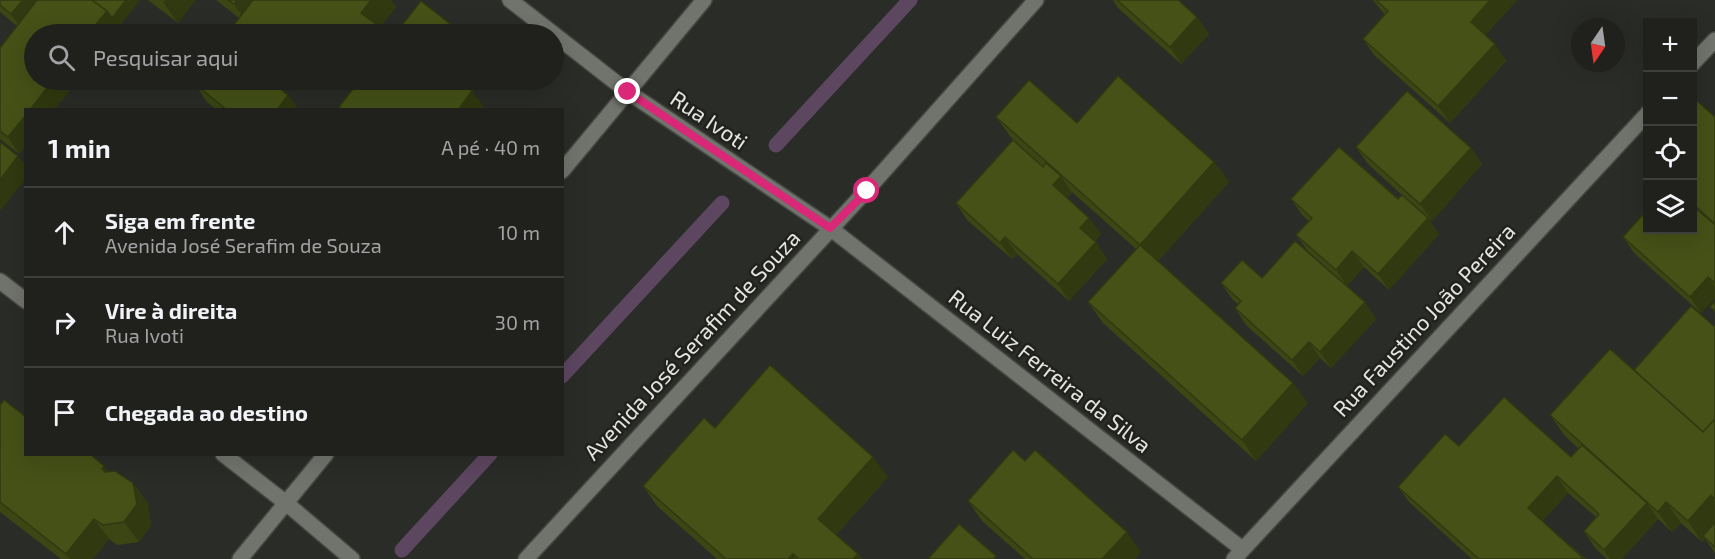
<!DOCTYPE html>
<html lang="pt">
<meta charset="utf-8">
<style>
body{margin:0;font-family:"Exo 2",sans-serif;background:#2d2e2a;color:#f1f3f6}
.controls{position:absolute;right:18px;top:18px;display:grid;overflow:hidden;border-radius:0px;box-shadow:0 6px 24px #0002}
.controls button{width:54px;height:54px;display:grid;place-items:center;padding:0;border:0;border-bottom:2px solid #3d3e3b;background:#20211d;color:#f1f3f6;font:30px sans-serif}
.compass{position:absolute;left:1571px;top:18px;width:54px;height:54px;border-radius:50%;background:#20211d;box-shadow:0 6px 24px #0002;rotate:193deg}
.stop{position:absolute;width:18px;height:18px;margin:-14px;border:4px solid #db2777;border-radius:50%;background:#fff}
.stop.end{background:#db2777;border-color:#fff;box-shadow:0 2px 6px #0008}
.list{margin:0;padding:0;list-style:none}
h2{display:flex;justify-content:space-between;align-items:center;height:78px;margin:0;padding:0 24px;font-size:26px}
h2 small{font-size:20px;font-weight:400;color:#a2a3a4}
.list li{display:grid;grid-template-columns:39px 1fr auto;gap:18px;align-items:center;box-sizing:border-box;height:90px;padding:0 24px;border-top:2px solid #3d3e3b}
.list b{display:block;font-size:22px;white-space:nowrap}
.list p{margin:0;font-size:20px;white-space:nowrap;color:#a2a3a4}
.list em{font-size:20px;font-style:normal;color:#a2a3a4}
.icon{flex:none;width:33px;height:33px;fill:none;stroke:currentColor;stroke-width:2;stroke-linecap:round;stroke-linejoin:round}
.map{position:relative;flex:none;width:1715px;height:559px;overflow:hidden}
.search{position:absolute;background:#20211d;box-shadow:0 6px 24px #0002;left:24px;top:24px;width:540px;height:66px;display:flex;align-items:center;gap:15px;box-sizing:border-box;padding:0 21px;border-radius:33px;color:#a2a3a4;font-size:22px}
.panel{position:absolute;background:#20211d;box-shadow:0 6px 24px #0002;left:24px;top:108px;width:540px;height:348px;border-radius:0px}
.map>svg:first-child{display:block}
</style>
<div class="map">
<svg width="1715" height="559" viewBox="0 0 1715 559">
<rect width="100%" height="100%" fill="#2a2c27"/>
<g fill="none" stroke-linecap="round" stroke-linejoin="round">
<g stroke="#5d4660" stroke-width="15">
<path d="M776 145 910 0"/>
<path d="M562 376 722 203"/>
<path d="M402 550 490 454"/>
</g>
<defs>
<g id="street">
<path d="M510 0 628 92 830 228 1242 549"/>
<path d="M1692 64 1715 40"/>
<path d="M562 171 704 0"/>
<path d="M0 281 26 301"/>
<path d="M223 454 286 503 352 559"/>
<path d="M240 559 326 454"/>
<path d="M526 559 866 191 1036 0"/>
<path d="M1234 559 1648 113"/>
</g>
</defs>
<use href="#street" stroke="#454643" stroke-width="18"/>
<use href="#street" stroke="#71736d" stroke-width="15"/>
</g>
<g fill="#3b4614">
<path d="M0 0H140L113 34H34V80H78L19 154 0 139V48L17 26 0 12Z"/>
<path d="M148 0H195L178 23Z"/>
<path d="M216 0H391L396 7 380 27 385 34H239L233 26 239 18Z"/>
<path d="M1113 0H1178L1197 17 1209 34 1181 64 1118 8Z"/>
<path d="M1373 0H1517L1485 35 1506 61 1450 123 1374 55 1363 39 1385 15Z"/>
<path d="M316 80H339L330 91Z"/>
<path d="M195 84 299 110H217L206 101Z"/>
<path d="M1692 104 1715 117V298L1701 313 1634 253 1623 237 1647 230H1692Z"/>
<path d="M996 117 1077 123 1214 162 1229 182 1158 261 1308 403 1256 461 1103 323 1088 302 1136 249 1072 192 1067 198 1089 218 1101 234 1095 241 1107 259 1069 301 1017 254 1012 259 967 220 956 203 1013 140Z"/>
<path d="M1356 147 1471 148 1482 164 1432 221 1410 201 1439 234 1389 290 1364 267 1347 286 1308 251 1296 235 1309 221 1303 216 1291 199H1398L1402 195 1368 164Z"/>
<path d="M1262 278 1365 302 1376 319 1331 368 1320 358 1303 376 1246 325 1235 308 1238 304 1233 300 1221 283Z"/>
<path d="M1715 327V553L1705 539 1702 542 1681 523 1672 532 1658 519 1622 559H1607L1595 548 1584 531 1596 517 1568 493 1542 521 1585 558 1587 559H1472L1410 503 1398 487 1571 457 1579 449 1565 436 1550 415Z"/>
<path d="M0 405 26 454 109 472 133 483 148 504 151 525 139 542 117 545 109 539 93 559H61L0 512Z"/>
<path d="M715 428 888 477 836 535 858 554 862 559H717L657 506 643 486Z"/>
<path d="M1025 461 1141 552 1135 559H1025L982 521 968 501Z"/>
</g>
<g fill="#303910">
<path d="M23 0H47L23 31 11 14Z"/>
<path d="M126 0H140L113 34H88L107 11Z"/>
<path d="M165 0H195L178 23 163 2Z"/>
<path d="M237 0H268L248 25 234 4Z"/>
<path d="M371 0H391L396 7 380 27 385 34H374L361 13Z"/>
<path d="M1490 0H1517L1482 39 1471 22Z"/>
<path d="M1197 17 1209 34 1181 64 1170 47Z"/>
<path d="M1495 44 1506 61 1450 123 1438 106Z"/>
<path d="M53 80H78L54 110H30Z"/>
<path d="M323 80H339L330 91Z"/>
<path d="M456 80H482L473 92 486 110H458Z"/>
<path d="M288 95 299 110H277Z"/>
<path d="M26 115V146L19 154 8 137Z"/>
<path d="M1471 148 1482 164 1432 221 1420 204Z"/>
<path d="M18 156 26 166V178L1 210 0 209V180Z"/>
<path d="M1214 162 1229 182 1154 265 1140 245Z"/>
<path d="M1061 176 1072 193 1064 201 1053 185Z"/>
<path d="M1089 218 1101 234 1091 244 1080 228Z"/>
<path d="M1428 218 1439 234 1389 290 1378 274Z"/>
<path d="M1005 237 1017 254 1012 259 1000 243Z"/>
<path d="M1096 242 1107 259 1069 301 1058 284Z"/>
<path d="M1352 251 1364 267 1347 286 1336 270Z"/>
<path d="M1708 277 1715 287V298L1701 313 1690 297Z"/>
<path d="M1365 302 1376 319 1331 368 1320 352Z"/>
<path d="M1309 342 1320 358 1303 376 1292 360Z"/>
<path d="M1293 383 1308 403 1256 461 1242 440Z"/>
<path d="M873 457 888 477 832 539 818 519Z"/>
<path d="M104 466 119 486 102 469Z"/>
<path d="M1557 476 1568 493 1539 524 1528 508Z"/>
<path d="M133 483 148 504 151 525 139 542 124 522Z"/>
<path d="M1711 495 1715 502V527L1703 536 1705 539 1702 542 1688 521Z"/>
<path d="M1666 502 1681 523 1672 532 1658 512Z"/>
<path d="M1647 503 1658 519 1622 559H1610L1604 550Z"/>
<path d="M94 519 109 539 93 559H70L66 554Z"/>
<path d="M1127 532 1141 552 1135 559H1102Z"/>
<path d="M793 554 796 559H788Z"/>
<path d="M858 554 861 559H853Z"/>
</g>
<g fill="#455117" stroke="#303910" stroke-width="1.5">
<path d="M0 0H23L11 14 0 5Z"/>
<path d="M37 0H92L107 11 88 34H34V80H53L30 110H26V115L8 137 0 131V48Z"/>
<path d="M92 0H126L112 18 107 11Z"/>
<path d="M228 0H237L234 4Z"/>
<path d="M253 0H371L361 13 380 27 374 34H244L233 26Z"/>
<path d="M1117 0H1178L1197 17 1170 47Z"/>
<path d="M1376 0H1490L1471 22 1495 44 1438 106 1363 39 1388 11Z"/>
<path d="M421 1 463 34H395Z"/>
<path d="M1118 76 1214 162 1140 245 996 117 1029 80 1077 123Z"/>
<path d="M199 80H269L288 95 277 110H227L195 84Z"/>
<path d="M360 80H458L472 91 458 110H342L339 107Z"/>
<path d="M1407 91 1471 148 1420 204 1356 147Z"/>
<path d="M1696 100 1715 117V224L1692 203V143L1693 142 1692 141V104Z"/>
<path d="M1013 140 1043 167 1046 163 1061 176 1053 185 1089 218 1080 228 1096 242 1058 284 1005 237 1000 243 956 203Z"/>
<path d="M0 142 18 156 0 180Z"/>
<path d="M1339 147 1398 199 1402 195 1428 218 1378 274 1352 251 1336 270 1296 235 1312 218 1291 199Z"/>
<path d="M1692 205 1715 225V283L1708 277 1690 297 1623 237 1647 210V230H1692Z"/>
<path d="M1295 241 1365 302 1320 352 1309 342 1292 360 1235 308 1241 301 1221 283 1242 260 1262 278Z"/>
<path d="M1140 245 1293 383 1242 440 1088 302Z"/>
<path d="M1715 301V311L1710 307Z"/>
<path d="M1691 306 1715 327V419L1703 432 1634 370Z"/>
<path d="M1610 349 1703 432 1715 419V499L1711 495 1688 521 1666 502 1658 512 1550 415Z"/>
<path d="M770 365 873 457 818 519 858 554 853 559H799L793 554 788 559H726L643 486 704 418 715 428Z"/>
<path d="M1504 397 1571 457 1582 445 1647 503 1604 550 1584 531 1599 514 1557 476 1528 508 1584 559H1479L1398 487 1445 434 1459 446Z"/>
<path d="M4 400 26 417V454H90L104 466 102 469 105 472 115 471 133 483 137 504 124 522 103 525 94 519 66 554 0 502V405Z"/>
<path d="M1013 450 1025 461 1035 450 1127 532 1102 559H1033L968 501Z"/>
<path d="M1715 522V547L1703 536Z"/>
<path d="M959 524 996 556 993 559H928Z"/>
</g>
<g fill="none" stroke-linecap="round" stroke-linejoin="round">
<path stroke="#db2777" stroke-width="8" d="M628 92 830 228 867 191"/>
</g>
<g text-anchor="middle" stroke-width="5" stroke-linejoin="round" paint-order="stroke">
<g font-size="22" fill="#e5e6e3" stroke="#21221d">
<text transform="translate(709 120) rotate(34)" y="8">Rua Ivoti</text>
<text transform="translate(1424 320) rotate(-47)" y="8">Rua Faustino João Pereira</text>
<text transform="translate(692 345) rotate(-47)" y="8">Avenida José Serafim de Souza</text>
<text transform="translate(1050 371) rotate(38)" y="8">Rua Luiz Ferreira da Silva</text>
</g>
</g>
</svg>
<div class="controls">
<button>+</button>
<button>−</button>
<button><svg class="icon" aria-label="locate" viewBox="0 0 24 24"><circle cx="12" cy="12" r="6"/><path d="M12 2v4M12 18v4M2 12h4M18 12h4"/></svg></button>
<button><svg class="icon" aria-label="layers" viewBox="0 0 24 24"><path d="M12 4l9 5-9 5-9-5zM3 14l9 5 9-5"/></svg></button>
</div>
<svg class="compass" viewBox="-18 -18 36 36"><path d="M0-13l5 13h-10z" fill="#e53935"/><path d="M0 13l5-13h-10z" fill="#a2a3a4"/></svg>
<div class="stop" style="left:867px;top:191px"></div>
<div class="stop end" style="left:628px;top:92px"></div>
<div class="search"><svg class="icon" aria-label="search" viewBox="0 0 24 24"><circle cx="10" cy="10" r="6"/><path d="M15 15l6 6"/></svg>Pesquisar aqui</div>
<section class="panel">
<h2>1 min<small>A pé · 40 m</small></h2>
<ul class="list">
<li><svg class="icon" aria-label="ahead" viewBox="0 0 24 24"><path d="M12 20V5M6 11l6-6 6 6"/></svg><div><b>Siga em frente</b><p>Avenida José Serafim de Souza</p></div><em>10 m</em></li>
<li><svg class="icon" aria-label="right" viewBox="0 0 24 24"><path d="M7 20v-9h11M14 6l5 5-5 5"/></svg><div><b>Vire à direita</b><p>Rua Ivoti</p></div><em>30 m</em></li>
<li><svg class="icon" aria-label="arrive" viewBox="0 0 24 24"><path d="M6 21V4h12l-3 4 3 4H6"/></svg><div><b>Chegada ao destino</b></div></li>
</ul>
</section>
</div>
